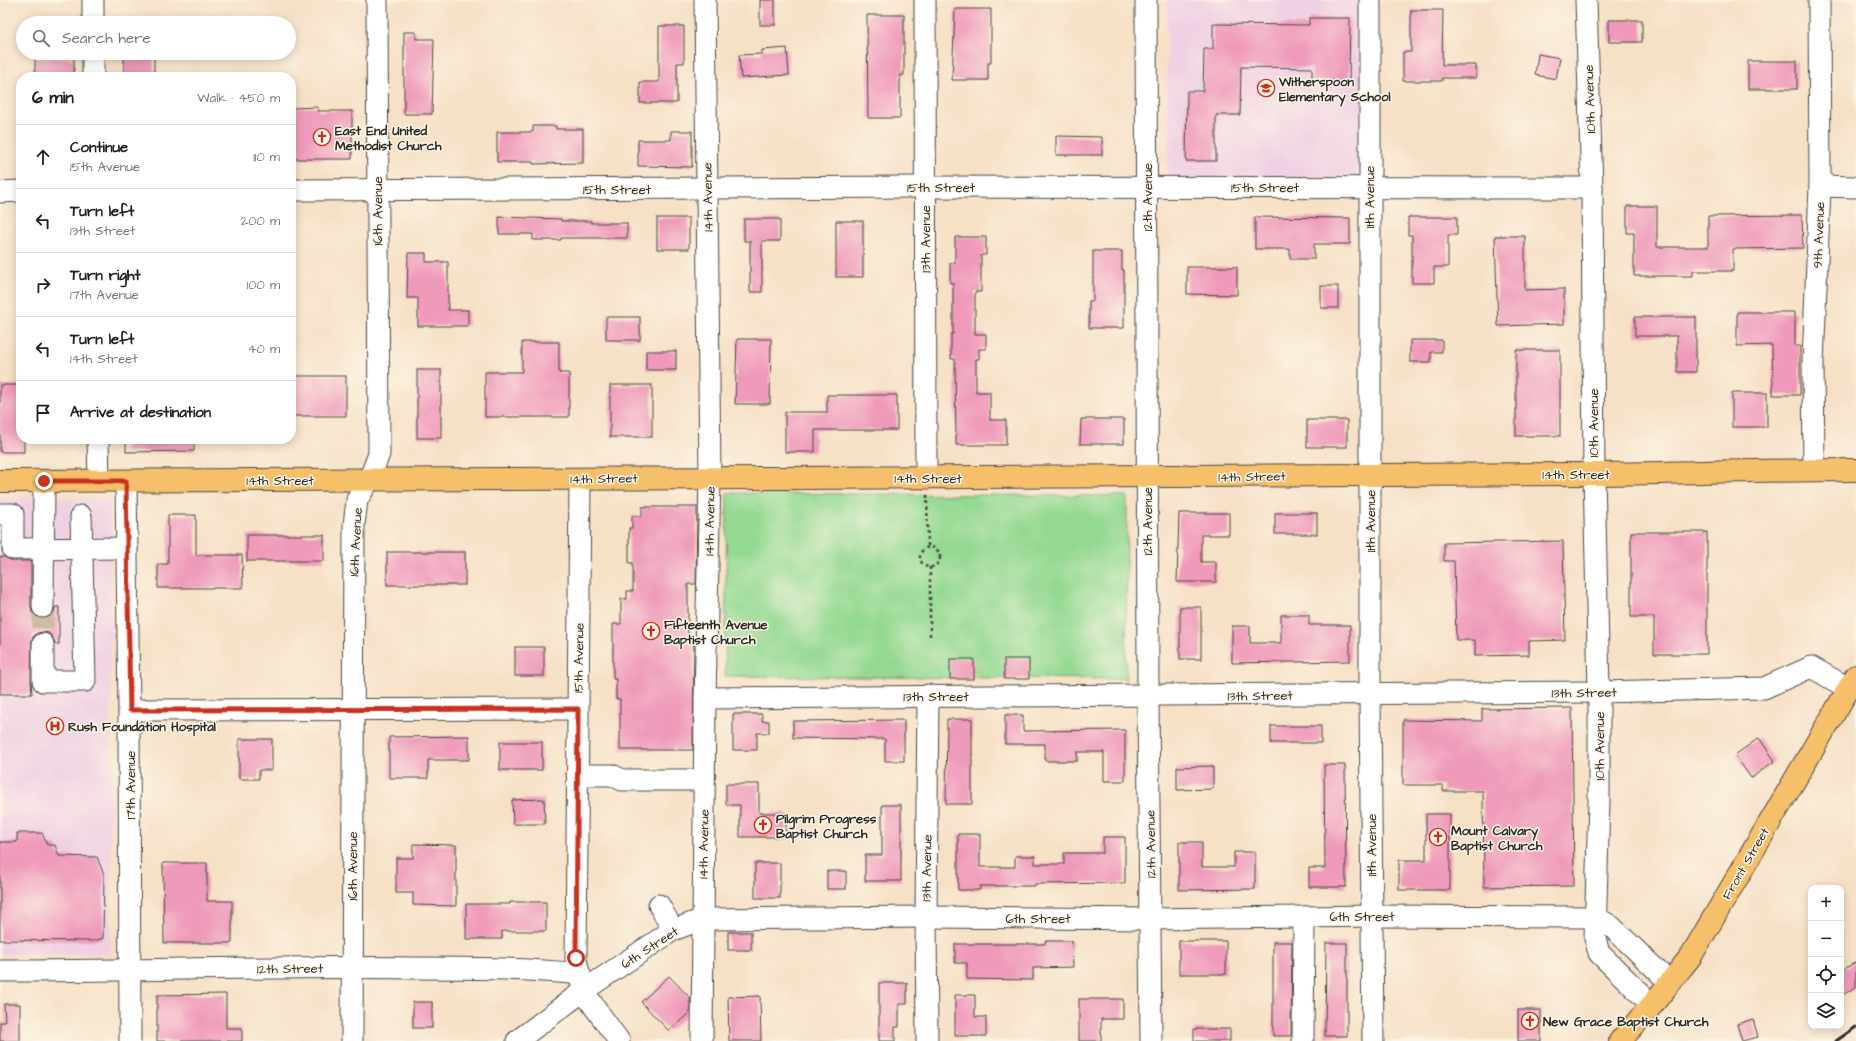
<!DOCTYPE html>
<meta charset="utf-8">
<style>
body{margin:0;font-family:"Architects Daughter",sans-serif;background:#f2f2f2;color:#202124}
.controls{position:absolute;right:12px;bottom:12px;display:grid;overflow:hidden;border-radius:8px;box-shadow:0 2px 10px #0003}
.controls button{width:36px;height:36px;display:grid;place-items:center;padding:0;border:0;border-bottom:1px solid #e0e0e0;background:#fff;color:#202124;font:20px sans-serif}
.stop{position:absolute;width:12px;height:12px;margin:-9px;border:3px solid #c8321e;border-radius:50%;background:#fff}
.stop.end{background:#c8321e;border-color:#fff;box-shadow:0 1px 4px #0008}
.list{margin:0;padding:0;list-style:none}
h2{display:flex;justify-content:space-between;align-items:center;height:52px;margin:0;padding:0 16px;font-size:17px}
h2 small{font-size:13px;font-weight:400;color:#757577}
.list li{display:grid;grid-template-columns:26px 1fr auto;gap:12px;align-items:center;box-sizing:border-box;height:64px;padding:0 16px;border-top:1px solid #e0e0e0}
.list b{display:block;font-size:15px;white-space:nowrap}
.list p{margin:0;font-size:13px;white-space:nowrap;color:#757577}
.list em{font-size:13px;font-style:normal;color:#757577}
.icon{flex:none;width:22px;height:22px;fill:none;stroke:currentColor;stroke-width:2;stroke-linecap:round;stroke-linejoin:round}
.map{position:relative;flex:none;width:1856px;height:1041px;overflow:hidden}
.search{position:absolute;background:#fff;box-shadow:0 2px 10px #0003;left:16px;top:16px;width:280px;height:44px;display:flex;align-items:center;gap:10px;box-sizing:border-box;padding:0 14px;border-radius:22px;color:#757577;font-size:15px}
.panel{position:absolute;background:#fff;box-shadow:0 2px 10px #0003;left:16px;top:72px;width:280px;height:372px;border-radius:16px}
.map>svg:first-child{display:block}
</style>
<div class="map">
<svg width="1856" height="1041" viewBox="0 0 1856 1041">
<rect width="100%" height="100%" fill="#fcf5e5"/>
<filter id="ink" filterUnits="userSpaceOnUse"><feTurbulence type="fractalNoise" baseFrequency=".025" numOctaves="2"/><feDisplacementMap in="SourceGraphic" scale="8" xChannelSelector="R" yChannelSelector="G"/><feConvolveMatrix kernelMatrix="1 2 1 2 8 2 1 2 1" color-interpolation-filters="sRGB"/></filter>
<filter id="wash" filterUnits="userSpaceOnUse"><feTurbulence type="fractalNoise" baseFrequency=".012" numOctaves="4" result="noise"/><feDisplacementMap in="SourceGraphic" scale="16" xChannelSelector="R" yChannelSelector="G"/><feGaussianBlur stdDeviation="0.9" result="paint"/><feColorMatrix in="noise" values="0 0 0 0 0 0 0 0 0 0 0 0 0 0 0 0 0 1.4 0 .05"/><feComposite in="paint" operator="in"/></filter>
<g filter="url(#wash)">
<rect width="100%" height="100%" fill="#f6e0c6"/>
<g fill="#f0d0e4">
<path d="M1167 0H1363L1364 176 1168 178Z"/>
<path d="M0 498 111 499V954H0Z"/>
</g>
<path fill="#94d992" stroke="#60825e" d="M727 493 1127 496 1126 679 725 676Z"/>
<g id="blocks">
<g fill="#ef9aba">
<rect x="760" y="0" width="15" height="25"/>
<path d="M955 9H991V63H988V80H952Z"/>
<path d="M1411 10H1443L1442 65H1476V78H1442V81H1403V52H1411Z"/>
<path d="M867 15H904V75H900V118H868Z"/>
<path d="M1309 18H1350L1349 81H1312V68L1241 67 1240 115H1216V161H1186L1187 91H1203L1204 49H1213V24L1309 25Z"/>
<rect x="1609" y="20" width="33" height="22"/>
<path d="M659 26H684V63H677V103H640V82H659Z"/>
<path d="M404 32H416V39H434L432 114H404Z"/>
<path d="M787 48 789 75 741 78 739 55 762 54V50Z"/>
<rect x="124" y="54" width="30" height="22"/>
<path d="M1538 54 1560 58 1556 79 1535 75Z"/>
<rect x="35" y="58" width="39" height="19"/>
<rect x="1748" y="61" width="49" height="28"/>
<path d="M318 107V111H352V159H291V108Z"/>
<path d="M533 126H556V129H583V163L533 164V162H497V132H533Z"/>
<path d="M671 131H692V167L638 166V140H671Z"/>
<path d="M1056 136 1102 137V155H1056Z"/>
<path d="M1627 206H1657V247H1708V216L1802 215 1803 248 1733 249V271H1693V276H1634V233H1627Z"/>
<path d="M499 217 561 219V221H591V223H627V238H561V240H533V234H499Z"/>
<path d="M1255 217 1350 218V244H1314V259H1290V249H1255Z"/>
<path d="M1408 217H1457V235H1448V267H1434V283H1412V235H1408Z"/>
<rect x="657" y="218" width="32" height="31"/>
<path d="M744 219H780V241H762V292H750V241H744Z"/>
<rect x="836" y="221" width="27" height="56"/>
<path d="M1495 236H1525V290L1564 289V324L1498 326Z"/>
<path d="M955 237H986V255H981V292H975V334H986V349H979V359H976V392H990V420H1006V445H956L955 359H951V334H953V283H950V263H955Z"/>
<path d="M1093 251H1122V270H1124V328H1089V301H1093Z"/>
<path d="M408 253H426V262H448V310H468V326H418V298H407Z"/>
<path d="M1187 267H1237V295L1187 294Z"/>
<rect x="1321" y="286" width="17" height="22"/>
<path d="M1737 312H1795V346H1800V395H1773L1772 345 1737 346Z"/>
<rect x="606" y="317" width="34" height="23"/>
<path d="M1635 317H1696V372H1677V336H1635Z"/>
<path d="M737 339H771L770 404H735Z"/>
<path d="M1410 340H1442V352H1431V362H1410Z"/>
<path d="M522 342H559V373H569V417H485V372H522Z"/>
<rect x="1516" y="350" width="44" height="86"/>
<rect x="646" y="351" width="30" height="19"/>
<rect x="417" y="370" width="24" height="68"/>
<rect x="292" y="376" width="54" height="40"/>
<path d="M0 385H21V439H24V452H0Z"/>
<rect x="610" y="385" width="42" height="52"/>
<rect x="1732" y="393" width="35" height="34"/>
<path d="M827 395H897V430H815V452H785V412H827Z"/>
<path d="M1081 419H1124V444H1080Z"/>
<rect x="1307" y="420" width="40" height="27"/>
<path d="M126 439H194V451L126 452Z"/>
<path d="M642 507H697L696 584H688V639H694L693 750H620V699H616V679H613V624H621V599H627V591H633V563H629V528H632V516H642Z"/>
<path d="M1179 513H1229V535H1201V562H1216V582H1177Z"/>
<rect x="1275" y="513" width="42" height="21"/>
<path d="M168 515H196V555H242L243 588H158V564H168Z"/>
<path d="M1631 532H1707V654H1654V617H1631Z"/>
<rect x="247" y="535" width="77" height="26"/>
<path d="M1563 541 1565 640 1529 641V655L1475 656V640H1456L1454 561H1444V543Z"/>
<rect x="387" y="552" width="78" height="33"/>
<path d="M0 557H4L13 561H31V607L32 613 37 617 43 619 49 618 54 613 55 607H59V644H55L53 638 49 633 43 632 37 633 32 638 31 681 32 694H0Z"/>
<rect x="1180" y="607" width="21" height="52"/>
<path d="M1281 615H1309V625H1350V661L1232 663V626H1250V643H1281Z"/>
<rect x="515" y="647" width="29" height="29"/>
<rect x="950" y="659" width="24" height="20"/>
<rect x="1004" y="659" width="25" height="20"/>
<path d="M1572 708 1574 886 1484 887 1483 791H1443V785H1403V720L1482 721V709Z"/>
<path d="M733 714H762V721H769V733H757V750H733Z"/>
<path d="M1005 715H1023V731L1125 730V781H1104V752H1077V761H1045V744H1005Z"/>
<path d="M947 719H972V804H946Z"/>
<path d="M904 720V761H885V739L793 738V721Z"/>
<rect x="1271" y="726" width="50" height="17"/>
<path d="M469 736V760H428V778H389V737Z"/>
<path d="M1759 738 1775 761 1751 778 1735 755Z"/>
<path d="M239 739H272V770H259V779H239Z"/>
<rect x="500" y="742" width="42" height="28"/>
<path d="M1324 765H1345L1346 887H1309V868H1325Z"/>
<path d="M1213 766V789L1177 790V767Z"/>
<path d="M726 784H759V813H786V837H740V805H726Z"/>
<path d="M544 799 545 824H513L512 800Z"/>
<path d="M882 805H901V881H865V855H882Z"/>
<path d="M1426 814H1450V890H1399V860H1426Z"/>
<path d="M17 833H42L47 845H55L59 856 97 857 104 875 103 938 94 941 0 940V842H17Z"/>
<path d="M958 834H980V867H1015V856H1035V864H1064V853H1103V837H1125V883L1035 884V886H980V890H958Z"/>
<path d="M1179 842H1202V867H1234V852H1255V889L1179 890Z"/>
<path d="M413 844 456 845V906L413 905V893H396V858H413Z"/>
<path d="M163 863H207V901H232V943H164Z"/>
<rect x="755" y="863" width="25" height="35"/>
<rect x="827" y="871" width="19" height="18"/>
<path d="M510 902H546V931H502V939H466V904H510Z"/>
<rect x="728" y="932" width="23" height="18"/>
<path d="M1045 941H1072L1073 967 1033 968V980L967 979V963H955V944H1045Z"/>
<rect x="1179" y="941" width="47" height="33"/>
<path d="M1273 942H1292L1291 1036H1273Z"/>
<path d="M1326 943H1347V1036H1325Z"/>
<path d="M1856 962V987L1841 996V971Z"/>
<path d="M669 976 690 998V1012L669 1031 641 1002Z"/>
<path d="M879 983H907V1004H899V1027H895V1041H879Z"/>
<path d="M226 994V1028H242V1041H157V995Z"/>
<path d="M955 995H975V1017H986V1036H955Z"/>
<path d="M760 996 761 1041H729L728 997Z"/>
<path d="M1079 999H1123V1019H1101V1041H1079Z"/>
<rect x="413" y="1002" width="19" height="26"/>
<path d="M4 1004H20V1041H0V1022H5Z"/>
<rect x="1518" y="1010" width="23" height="31"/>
<path d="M1753 1019 1758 1037 1742 1041 1737 1024Z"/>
<rect x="1194" y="1029" width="36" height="12"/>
</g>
</g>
</g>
<g filter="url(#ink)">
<use href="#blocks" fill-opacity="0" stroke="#494642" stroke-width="1"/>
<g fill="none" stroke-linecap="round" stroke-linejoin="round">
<path stroke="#cdbca7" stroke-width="21" stroke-dasharray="21 10" stroke-linecap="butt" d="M43 607V644"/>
<defs>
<g id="minor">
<path d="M93 0V23"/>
<path d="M925 0 926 478"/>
<path d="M1146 0 1148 696 1151 1041"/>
<path d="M1370 0V694L1373 1041"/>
<path d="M1586 0 1592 188 1594 474 1599 692V801L1595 938 1599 953 1652 1005"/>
<path d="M93 53V77"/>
<path d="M1820 186 1856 187"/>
<path d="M291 190 925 187 1592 188"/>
<path d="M0 192 21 191"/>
<path d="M98 439 99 481"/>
<path d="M1814 470 1813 364 1820 186 1819 0"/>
<path d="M580 479 576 959 583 991 619 1041"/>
<path d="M126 481 129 710 130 1041"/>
<path d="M0 514H13V549L127 548"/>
<path d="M43 607 44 481"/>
<path d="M43 644V681H85L81 516"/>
<path d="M705 698 1599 692 1764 688 1811 667 1848 688"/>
<path d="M129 710 577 709"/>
<path d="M577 775H612L622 780H704"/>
<path d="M659 905 673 930"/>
<path d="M1596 917 1612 927 1670 983"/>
<path d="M0 971C137 971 274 966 411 968 467 968 523 968 580 974"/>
<path d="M352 1041 354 525 357 500 369 480 379 454 377 0"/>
<path d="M517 1041 583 991 673 930 703 919 926 917 1151 919 1372 916 1596 917"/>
<path d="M702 1041 705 698 710 477 705 0"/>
<path d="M927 1041 926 917 928 695"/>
<path d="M1303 1041 1304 917"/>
</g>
<g id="major">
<path d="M0 481C529 479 1057 477 1586 474 1676 473 1766 470 1856 470"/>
<path d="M1620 1041 1652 1005 1691 956 1856 676"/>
</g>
</defs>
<use href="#minor" stroke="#494642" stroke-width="23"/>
<use href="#major" stroke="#494642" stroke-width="24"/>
<g stroke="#494642" stroke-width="2.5" stroke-dasharray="3 3" stroke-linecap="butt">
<path d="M927 495 928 547"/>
<circle cx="930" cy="557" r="10"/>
<path d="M930 567V637"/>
</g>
<use href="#minor" stroke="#fff" stroke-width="21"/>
<use href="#major" stroke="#f6c06b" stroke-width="22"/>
<path stroke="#2b2b2b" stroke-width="3" d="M1836 1041 1856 1027"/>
</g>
</g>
<g fill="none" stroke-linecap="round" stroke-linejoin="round" filter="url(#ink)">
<path stroke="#c8321e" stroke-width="5" d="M44 481H126L130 710 578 709 576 958"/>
</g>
<defs>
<symbol id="school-ring" viewBox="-11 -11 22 22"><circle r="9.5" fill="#fcf5e5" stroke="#c8321e" stroke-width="1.5"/><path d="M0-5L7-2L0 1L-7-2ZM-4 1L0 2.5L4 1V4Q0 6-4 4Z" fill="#c8321e"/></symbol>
<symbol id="church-ring" viewBox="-11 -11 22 22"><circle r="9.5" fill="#fcf5e5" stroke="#c8321e" stroke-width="1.5"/><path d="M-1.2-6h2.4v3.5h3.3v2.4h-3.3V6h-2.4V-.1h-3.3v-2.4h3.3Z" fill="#c8321e"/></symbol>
<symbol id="hospital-ring" viewBox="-11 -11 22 22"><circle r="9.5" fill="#fcf5e5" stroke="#c8321e" stroke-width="1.5"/><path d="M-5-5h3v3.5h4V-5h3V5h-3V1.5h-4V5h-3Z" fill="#c8321e"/></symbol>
</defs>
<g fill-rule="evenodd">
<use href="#school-ring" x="1256" y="78" width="20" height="20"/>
<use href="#church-ring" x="312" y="127" width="20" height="20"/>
<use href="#church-ring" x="641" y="621" width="20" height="20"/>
<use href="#hospital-ring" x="45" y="716" width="20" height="20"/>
<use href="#church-ring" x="753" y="815" width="20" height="20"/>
<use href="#church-ring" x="1428" y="827" width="20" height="20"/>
<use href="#church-ring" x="1520" y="1011" width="20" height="20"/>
</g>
<g text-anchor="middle" stroke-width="3" stroke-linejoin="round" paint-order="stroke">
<g font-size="13" font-weight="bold" fill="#2b2b2b" stroke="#fcf5e5" text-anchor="start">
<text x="1279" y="86">Witherspoon<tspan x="1279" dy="15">Elementary School</tspan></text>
<text x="335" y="135">East End United<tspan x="335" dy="15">Methodist Church</tspan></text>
<text x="664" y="629">Fifteenth Avenue<tspan x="664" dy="15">Baptist Church</tspan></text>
<text x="68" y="731">Rush Foundation Hospital</text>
<text x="776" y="823">Pilgrim Progress<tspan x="776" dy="15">Baptist Church</tspan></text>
<text x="1451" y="835">Mount Calvary<tspan x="1451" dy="15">Baptist Church</tspan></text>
<text x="1543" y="1026">New Grace Baptist Church</text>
</g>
<g font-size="13" fill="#2b2b2b" stroke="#fcf5e5">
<text transform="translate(1589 99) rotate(-92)" y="5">10th Avenue</text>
<text x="941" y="192">15th Street</text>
<text x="1265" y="192">15th Street</text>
<text x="617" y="194">15th Street</text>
<text transform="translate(707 197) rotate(-91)" y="5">14th Avenue</text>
<text transform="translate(1147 197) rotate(-90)" y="5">12th Avenue</text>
<text transform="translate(1369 197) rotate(-90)" y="5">11th Avenue</text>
<text transform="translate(377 211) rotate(-90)" y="5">16th Avenue</text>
<text transform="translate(1818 235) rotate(-88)" y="5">9th Avenue</text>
<text transform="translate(925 239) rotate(-90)" y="5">13th Avenue</text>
<text transform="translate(1593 423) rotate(-90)" y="5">10th Avenue</text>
<text x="1576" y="479">14th Street</text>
<text transform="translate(1252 476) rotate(-1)" y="5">14th Street</text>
<text transform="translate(604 478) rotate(-1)" y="5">14th Street</text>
<text x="928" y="483">14th Street</text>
<text x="280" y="485">14th Street</text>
<text transform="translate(709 521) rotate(-89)" y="5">14th Avenue</text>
<text transform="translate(1147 521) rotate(-90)" y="5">12th Avenue</text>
<text transform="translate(1370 521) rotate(-90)" y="5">11th Avenue</text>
<text transform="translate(355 542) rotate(-87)" y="5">16th Avenue</text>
<text transform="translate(578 658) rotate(-89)" y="5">15th Avenue</text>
<text transform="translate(1584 692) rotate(-1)" y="5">13th Street</text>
<text transform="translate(1260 695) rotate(-1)" y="5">13th Street</text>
<text x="936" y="701">13th Street</text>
<text transform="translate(1599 746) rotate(-90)" y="5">10th Avenue</text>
<text transform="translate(130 785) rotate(-90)" y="5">17th Avenue</text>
<text transform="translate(703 844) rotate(-89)" y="5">14th Avenue</text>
<text transform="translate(1150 844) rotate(-91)" y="5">12th Avenue</text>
<text transform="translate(1371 845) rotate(-90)" y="5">11th Avenue</text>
<text transform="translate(1745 863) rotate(-60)" y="5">Front Street</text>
<text transform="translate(352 866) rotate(-90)" y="5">16th Avenue</text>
<text transform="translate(926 868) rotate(-89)" y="5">13th Avenue</text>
<text x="1362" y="921">6th Street</text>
<text x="1038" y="923">6th Street</text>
<text transform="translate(649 947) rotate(-33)" y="5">6th Street</text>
<text transform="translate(290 968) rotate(-1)" y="5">12th Street</text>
</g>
</g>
</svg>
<div class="controls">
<button>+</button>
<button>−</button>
<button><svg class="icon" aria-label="locate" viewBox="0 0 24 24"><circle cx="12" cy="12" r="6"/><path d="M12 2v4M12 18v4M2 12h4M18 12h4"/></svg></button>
<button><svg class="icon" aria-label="layers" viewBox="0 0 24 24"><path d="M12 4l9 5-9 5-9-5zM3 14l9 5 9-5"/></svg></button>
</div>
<div class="stop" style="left:576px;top:958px"></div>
<div class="stop end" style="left:44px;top:481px"></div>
<div class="search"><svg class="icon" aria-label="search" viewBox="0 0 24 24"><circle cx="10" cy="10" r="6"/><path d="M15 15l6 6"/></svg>Search here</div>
<section class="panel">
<h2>6 min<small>Walk · 450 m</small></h2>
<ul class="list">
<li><svg class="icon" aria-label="ahead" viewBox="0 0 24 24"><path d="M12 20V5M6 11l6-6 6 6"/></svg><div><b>Continue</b><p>15th Avenue</p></div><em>110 m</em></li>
<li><svg class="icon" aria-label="left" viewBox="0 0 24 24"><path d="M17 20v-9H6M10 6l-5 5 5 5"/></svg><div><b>Turn left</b><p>13th Street</p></div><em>200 m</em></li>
<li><svg class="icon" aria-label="right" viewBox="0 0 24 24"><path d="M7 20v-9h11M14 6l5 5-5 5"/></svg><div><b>Turn right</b><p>17th Avenue</p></div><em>100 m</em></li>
<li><svg class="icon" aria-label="left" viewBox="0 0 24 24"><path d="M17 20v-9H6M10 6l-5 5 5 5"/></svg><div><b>Turn left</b><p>14th Street</p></div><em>40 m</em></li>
<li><svg class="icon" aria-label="arrive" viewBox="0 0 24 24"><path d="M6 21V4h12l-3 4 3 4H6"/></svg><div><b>Arrive at destination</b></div></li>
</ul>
</section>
</div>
